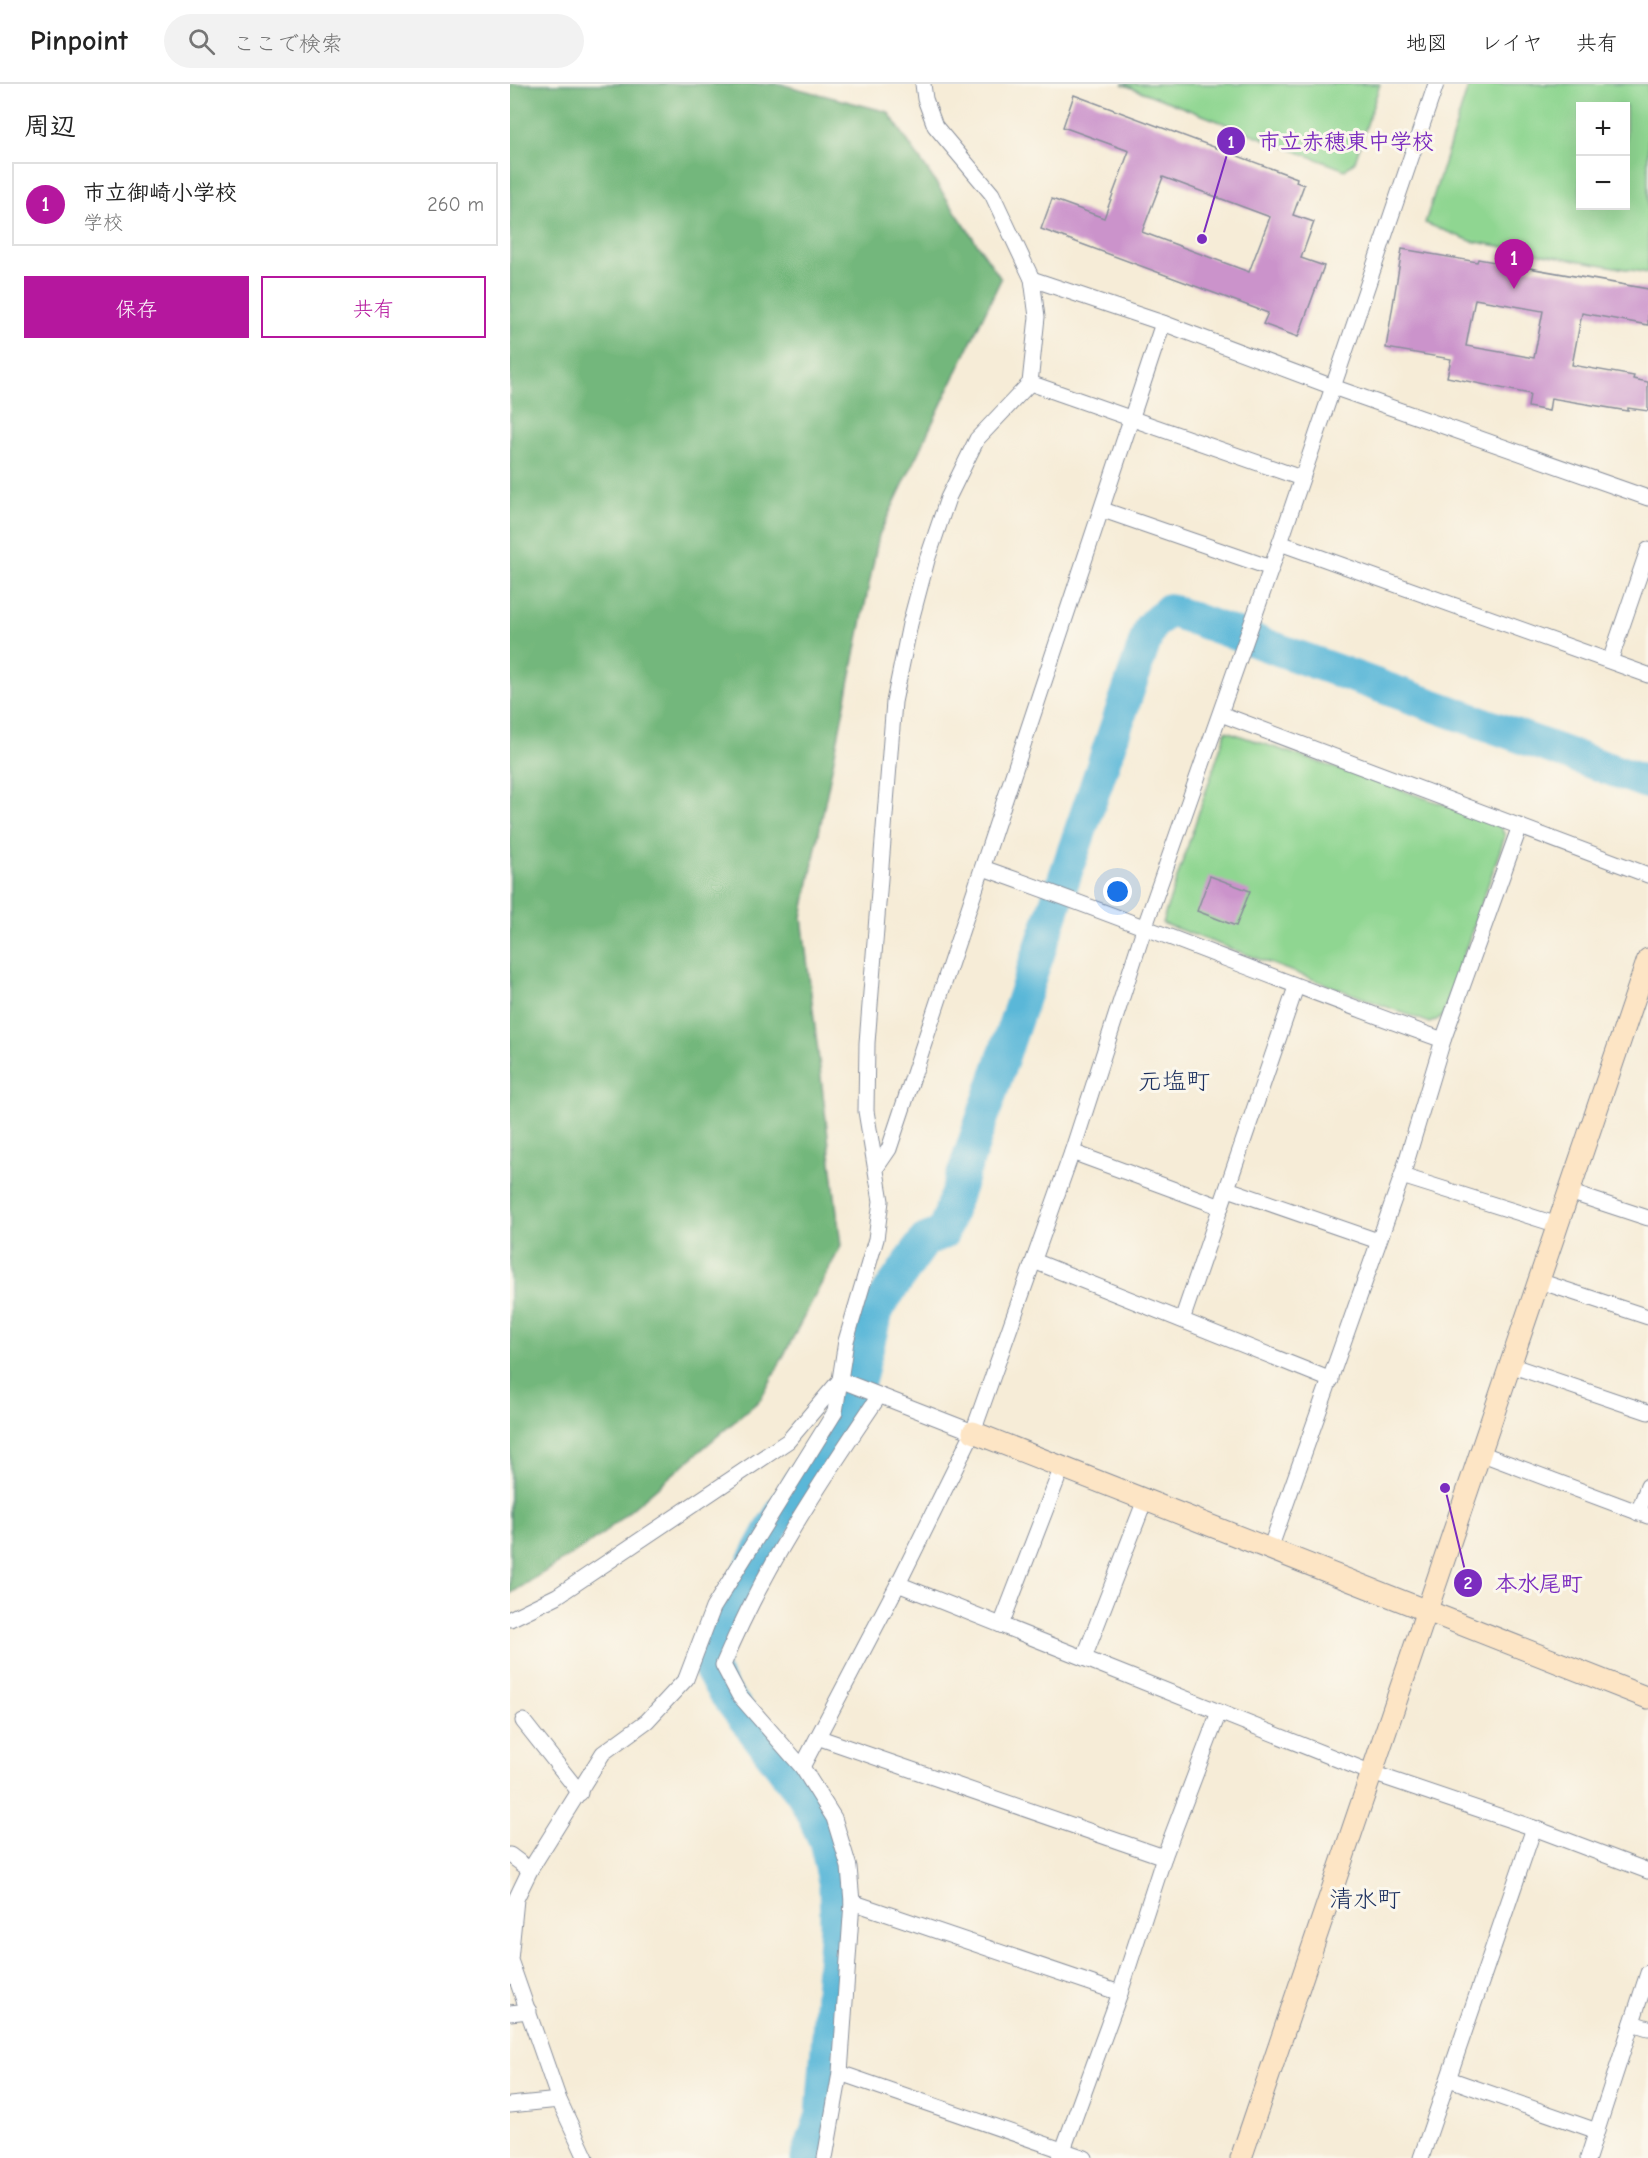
<!DOCTYPE html>
<html lang="ja">
<meta charset="utf-8">
<style>
body{margin:0;font-family:"Comic Neue","Klee One",sans-serif;background:#f2f2f2;color:#222}
.controls{position:absolute;right:18px;top:18px;display:grid;overflow:hidden;border-radius:0px;box-shadow:0 6px 24px #0002}
.controls button{width:54px;height:54px;display:grid;place-items:center;padding:0;border:0;border-bottom:2px solid #e0e0e0;background:#fff;color:#222;font:30px sans-serif}
.you{position:absolute;left:608px;top:808px;width:21px;height:21px;margin:-15px;border:4px solid #fff;border-radius:50%;background:#1a73e8;box-shadow:0 0 0 9px #1a73e833}
.badge{display:grid;place-items:center;width:39px;height:39px;border-radius:50%;background:#b5179e;color:#fff;font-size:20px;font-weight:700}
.pin{position:absolute;translate:-50% -50px;filter:drop-shadow(0 2px 3px #0008)}
.pin::after{content:'';position:absolute;top:32px;width:21px;height:18px;background:inherit;clip-path:polygon(0 0,100% 0,50% 100%)}
.list{margin:0;padding:0;list-style:none}
h2{display:flex;justify-content:space-between;align-items:center;height:78px;margin:0;padding:0 24px;font-size:26px}
h2 small{font-size:20px;font-weight:400;color:#767676}
.list li{display:grid;grid-template-columns:39px 1fr auto;gap:18px;align-items:center;box-sizing:border-box;height:84px;margin:0 12px 12px;padding:0 12px;border:2px solid #e0e0e0;border-radius:0px}
.list b{display:block;font-size:22px;white-space:nowrap}
.list p{margin:0;font-size:20px;white-space:nowrap;color:#767676}
.list em{font-size:20px;font-style:normal;color:#767676}
.actions{display:flex;gap:12px;padding:18px 24px}
.actions a{flex:1;padding:14px 0;border:2px solid #b5179e;border-radius:0px;text-align:center;font-size:21px;color:#b5179e}
.actions .main{background:#b5179e;color:#fff}
.icon{flex:none;width:33px;height:33px;fill:none;stroke:currentColor;stroke-width:2;stroke-linecap:round;stroke-linejoin:round}
.map{position:relative;flex:none;width:1138px;height:2074px;overflow:hidden}
header{display:flex;align-items:center;gap:36px;box-sizing:border-box;height:84px;padding:0 30px;background:#fff;border-bottom:2px solid #e0e0e0}
header strong{font-size:28px}
nav{display:flex;gap:33px;margin-inline-start:auto;font-size:21px}
.search{width:420px;height:54px;background:#f2f2f2;display:flex;align-items:center;gap:15px;box-sizing:border-box;padding:0 21px;border-radius:33px;color:#767676;font-size:22px}
main{display:flex}
aside{flex:1;background:#fff}
.map>svg:first-child{display:block}
</style>
<header>
<strong>Pinpoint</strong>
<div class="search"><svg class="icon" aria-label="search" viewBox="0 0 24 24"><circle cx="10" cy="10" r="6"/><path d="M15 15l6 6"/></svg>ここで検索</div>
<nav><a>地図</a><a>レイヤ</a><a>共有</a></nav>
</header>
<main>
<aside>
<h2>周辺<small></small></h2>
<ul class="list">
<li><span class="badge">1</span><div><b>市立御崎小学校</b><p>学校</p></div><em>260 m</em></li>
</ul>
<div class="actions"><a class="main">保存</a><a>共有</a></div>
</aside>
<div class="map">
<svg width="1138" height="2074" viewBox="0 0 1138 2074">
<rect width="100%" height="100%" fill="#fbf7ec"/>
<filter id="ink" filterUnits="userSpaceOnUse"><feTurbulence type="fractalNoise" baseFrequency=".0167" numOctaves="2"/><feDisplacementMap in="SourceGraphic" scale="12" xChannelSelector="R" yChannelSelector="G"/><feConvolveMatrix kernelMatrix="1 2 1 2 8 2 1 2 1" color-interpolation-filters="sRGB"/></filter>
<filter id="wash" filterUnits="userSpaceOnUse"><feTurbulence type="fractalNoise" baseFrequency=".008" numOctaves="4" result="noise"/><feDisplacementMap in="SourceGraphic" scale="24" xChannelSelector="R" yChannelSelector="G"/><feGaussianBlur stdDeviation="1.35" result="paint"/><feColorMatrix in="noise" values="0 0 0 0 0 0 0 0 0 0 0 0 0 0 0 0 0 1.4 0 .05"/><feComposite in="paint" operator="in"/></filter>
<g filter="url(#wash)">
<rect width="100%" height="100%" fill="#f6ecd7"/>
<g fill="#8fd691" stroke="#558278" stroke-width="1.5" fill-rule="evenodd">
<path d="M612 0H870L845 77 835 86Z"/>
<path d="M959 0H1138V189L961 157 915 139ZM1070 22H1116V122H1070Z"/>
<path d="M716 647 989 739 995 752 932 933 920 939 652 839Z"/>
</g>
<path fill="#73b77b" stroke="#47736c" stroke-width="1.5" d="M0 0H270L378 28 491 195 369 451 292 833 331 1162 251 1315 89 1453 0 1510Z"/>
<g fill="none" stroke-linecap="round" stroke-linejoin="round">
<path stroke="#5ab7d8" stroke-width="33" d="M297 2074 312 2031 326 1840 325 1801 315 1757 293 1711 213 1607 200 1585 204 1566 224 1514 263 1442 346 1310 367 1225 415 1156 433 1149 640 543 659 526 1138 699"/>
</g>
<g id="blocks">
<g fill="#cb93cb" fill-rule="evenodd">
<path d="M564 11 787 94 786 98 794 101 783 131 804 138 791 174 814 182 788 253 753 240 758 229 531 145 542 115 594 134 619 67 553 43ZM653 93 760 133 739 188 632 148Z"/>
<path d="M892 165 967 178 968 175 1138 205V241L1072 229 1062 281 1124 292 1123 295 1138 298V327L1118 324V327L1041 314 1039 327 1018 323 1020 310 937 293 941 275 876 264ZM965 215 1033 227 1024 274 956 262Z"/>
<path d="M700 792 740 807 726 842 687 827Z"/>
</g>
</g>
</g>
<g filter="url(#ink)">
<use href="#blocks" fill-opacity="0" stroke="#888e9a" stroke-width="1.5"/>
<g fill="none" stroke-linecap="round" stroke-linejoin="round">
<defs>
<g id="street">
<path d="M522 195 653 239 823 303 1138 414"/>
<path d="M520 299 791 394"/>
<path d="M593 426 761 484"/>
<path d="M770 459 1138 591"/>
<path d="M1100 577 1138 466"/>
<path d="M711 630 1138 791"/>
<path d="M473 784C627 838 779 901 933 956"/>
<path d="M562 1068 711 1123"/>
<path d="M366 1084 379 1065 653 239"/>
<path d="M892 1092 1048 1141"/>
<path d="M718 1105 868 1157"/>
<path d="M1059 1108 1138 1134"/>
<path d="M524 1177 821 1296"/>
<path d="M1029 1197 1138 1233"/>
<path d="M672 1236 786 903"/>
<path d="M1000 1281 1138 1328"/>
<path d="M330 1296 463 1348"/>
<path d="M970 1369 1138 1432"/>
<path d="M1128 1429 1138 1402"/>
<path d="M760 1465 892 1092 933 956 1010 742"/>
<path d="M388 1500 862 1689 1024 1744 1138 1787"/>
<path d="M0 1535 47 1512 278 1357 330 1296"/>
<path d="M491 1541 552 1383"/>
<path d="M574 1574 635 1416"/>
<path d="M13 1637 70 1709"/>
<path d="M310 1654 654 1773"/>
<path d="M292 1683 388 1500 463 1348 562 1068 634 845 770 459 926 0"/>
<path d="M0 1771 20 1786"/>
<path d="M342 1818 610 1909"/>
<path d="M0 1929 19 1927"/>
<path d="M1122 1939 1138 1944"/>
<path d="M330 1989 575 2074"/>
<path d="M939 1995 1087 2047"/>
<path d="M0 2021 49 2016"/>
<path d="M76 2074 49 2016 0 1876 6 1815 20 1786 93 1669 137 1637 176 1595 203 1524 325 1328 336 1257 366 1155 371 1117 356 1027 357 959 384 618 400 540 417 476 438 414 467 355 520 299 527 233 522 195 482 110 425 42 415 15 413 0"/>
<path d="M315 2074 330 1989 342 1818 339 1783 324 1734 292 1683 229 1611 213 1581C254 1483 310 1399 369 1312"/>
<path d="M550 2074 610 1909 654 1773 709 1628"/>
<path d="M911 2074 1024 1744"/>
<path d="M1078 2074 1138 1889"/>
</g>
<g id="secondary">
<path d="M463 1348 1138 1614"/>
<path d="M731 2074 1138 875"/>
</g>
</defs>
<use href="#street" stroke="#888e9a" stroke-width="17"/>
<use href="#secondary" stroke="#888e9a" stroke-width="23"/>
<use href="#street" stroke="#fff" stroke-width="15"/>
<use href="#secondary" stroke="#fde5c5" stroke-width="21"/>
</g>
</g>
<g text-anchor="middle" stroke-width="6" stroke-linejoin="round" paint-order="stroke">
<g font-size="24" fill="#1b2f5e" stroke="#fbf7ec">
<text x="664" y="1005">元塩町</text>
<text x="855" y="1823">清水町</text>
</g>
</g>
<path fill="none" stroke="#7b2cbf" stroke-width="2" d="M692 155L721 57M935 1404L958 1499"/>
<g fill="#7b2cbf" stroke="#fbf7ec" stroke-width="2">
<circle cx="692" cy="155" r="6"/>
<circle cx="935" cy="1404" r="6"/>
<circle cx="721" cy="57" r="15"/>
<circle cx="958" cy="1499" r="15"/>
</g>
<g font-size="18" text-anchor="middle" font-weight="bold" fill="#fff">
<text x="721" y="64">1</text>
<text x="958" y="1505">2</text>
</g>
<g font-size="22" text-anchor="middle" font-weight="bold" fill="#7b2cbf" stroke="#fbf7ec" stroke-width="6" stroke-linejoin="round" paint-order="stroke">
<text x="836" y="65">市立赤穂東中学校</text>
<text x="1029" y="1507">本水尾町</text>
</g>
</svg>
<div class="controls">
<button>+</button>
<button>−</button>
</div>
<div class="you"></div>
<div class="pin badge" style="left:1004px;top:205px">1</div>
</div>
</main>
